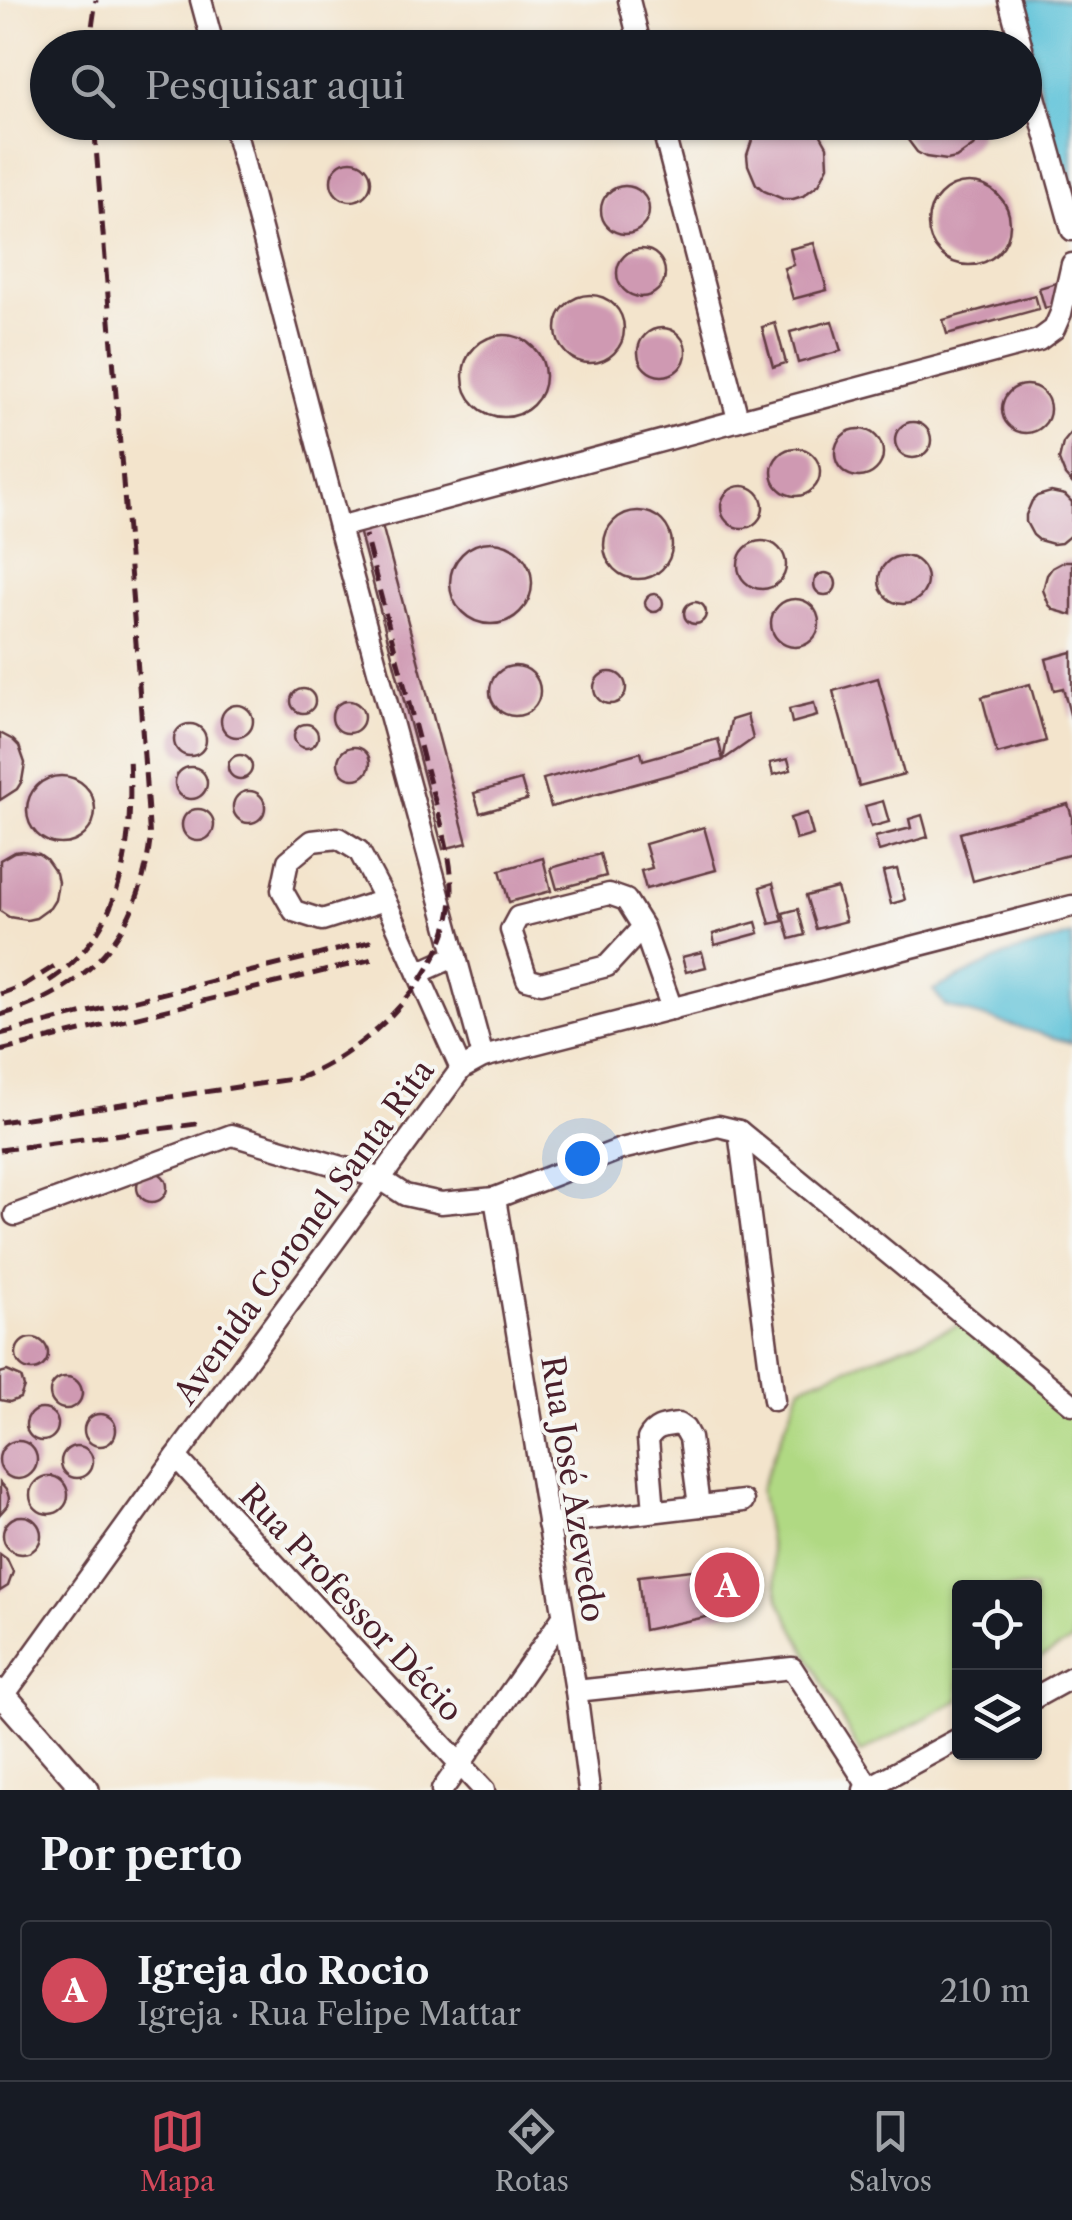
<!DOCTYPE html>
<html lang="pt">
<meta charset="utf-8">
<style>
body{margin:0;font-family:"Libre Caslon Text",serif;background:#20242c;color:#f1f3f6}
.controls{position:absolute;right:30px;bottom:30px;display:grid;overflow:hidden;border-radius:10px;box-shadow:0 2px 8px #0004}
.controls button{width:90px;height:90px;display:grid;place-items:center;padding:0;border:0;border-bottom:2px solid #363941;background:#171b24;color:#f1f3f6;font:50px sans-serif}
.you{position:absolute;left:582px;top:1158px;width:35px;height:35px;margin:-25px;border:8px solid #fff;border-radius:50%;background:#1a73e8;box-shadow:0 0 0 15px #1a73e833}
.badge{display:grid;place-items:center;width:65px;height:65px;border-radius:50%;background:#d1495b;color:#fff;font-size:32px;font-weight:700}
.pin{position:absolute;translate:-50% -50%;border:5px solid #fff;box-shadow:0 2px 10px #0006}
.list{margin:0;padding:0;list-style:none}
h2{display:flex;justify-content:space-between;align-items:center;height:130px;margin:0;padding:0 40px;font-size:42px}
h2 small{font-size:32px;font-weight:400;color:#9ea1a6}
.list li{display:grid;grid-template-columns:65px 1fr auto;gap:30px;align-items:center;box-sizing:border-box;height:140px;margin:0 20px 20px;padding:0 20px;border:2px solid #363941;border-radius:10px}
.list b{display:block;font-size:38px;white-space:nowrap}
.list p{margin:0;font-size:32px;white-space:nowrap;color:#9ea1a6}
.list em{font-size:32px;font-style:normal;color:#9ea1a6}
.icon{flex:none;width:55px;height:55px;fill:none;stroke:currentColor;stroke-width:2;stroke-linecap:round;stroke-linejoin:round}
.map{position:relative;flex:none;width:1072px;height:1790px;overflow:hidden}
.search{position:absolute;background:#171b24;box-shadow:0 2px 8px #0004;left:30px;right:30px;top:30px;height:110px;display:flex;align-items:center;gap:25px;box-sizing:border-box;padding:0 35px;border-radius:55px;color:#9ea1a6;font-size:38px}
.sheet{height:290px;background:#171b24}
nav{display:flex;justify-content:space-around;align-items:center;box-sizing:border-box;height:140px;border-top:2px solid #363941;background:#171b24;font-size:28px;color:#9ea1a6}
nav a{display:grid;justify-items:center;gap:5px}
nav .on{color:#d1495b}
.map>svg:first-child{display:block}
</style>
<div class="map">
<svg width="1072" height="1790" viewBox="0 0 1072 1790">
<rect width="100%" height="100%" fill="#f6f6f2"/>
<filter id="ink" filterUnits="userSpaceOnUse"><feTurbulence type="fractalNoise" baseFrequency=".01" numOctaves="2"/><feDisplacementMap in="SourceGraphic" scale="20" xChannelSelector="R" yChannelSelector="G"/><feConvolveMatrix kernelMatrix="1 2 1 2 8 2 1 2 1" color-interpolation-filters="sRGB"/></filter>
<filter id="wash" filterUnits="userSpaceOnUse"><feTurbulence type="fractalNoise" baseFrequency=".0048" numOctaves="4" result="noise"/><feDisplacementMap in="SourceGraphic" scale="40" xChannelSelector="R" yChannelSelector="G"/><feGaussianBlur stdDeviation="2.25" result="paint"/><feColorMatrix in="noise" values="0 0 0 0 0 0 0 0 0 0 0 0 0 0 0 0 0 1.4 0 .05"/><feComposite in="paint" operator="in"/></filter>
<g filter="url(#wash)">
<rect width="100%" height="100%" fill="#f3e4cc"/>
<path fill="#b0d983" stroke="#7d7c57" stroke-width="2.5" d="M969 1321 1072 1410V1641L1035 1661 1034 1588H960L959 1700 860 1753 779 1600 760 1490 801 1386Z"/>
<g fill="#5ac1d8" stroke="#527082" stroke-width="2.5">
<path d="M1018 0H1072V220Z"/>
<path d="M1072 935V1043L945 1006 933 990 1006 955Z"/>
</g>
<g id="blocks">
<g fill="#cf99b2">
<path d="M316 122H351L344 130 332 133 321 128Z"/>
<path d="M808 122 818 130 827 146 828 166 819 184 803 196 793 199H783L764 191 756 184 748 165 747 155 753 137 768 122Z"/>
<path d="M901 122H982L979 137 973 146 956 158 947 160 926 157 917 152 905 136Z"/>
<circle cx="351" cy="181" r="20"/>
<circle cx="969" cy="224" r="41"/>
<circle cx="625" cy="210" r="24"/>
<path d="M814 243 827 290 793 299 784 268 794 265 790 249Z"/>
<circle cx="641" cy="273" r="24"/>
<path d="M1056 283 1061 304 1045 308 1039 288Z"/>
<circle cx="590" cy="329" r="34"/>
<path d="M1035 295 1039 309 947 334 943 320Z"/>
<path d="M832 321 841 351 798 363 790 332Z"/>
<path d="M775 323 786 363 773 367 762 327Z"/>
<circle cx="662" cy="352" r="24"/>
<circle cx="504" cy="376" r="41"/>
<circle cx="1026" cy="409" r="24"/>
<circle cx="913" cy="440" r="18"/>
<circle cx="859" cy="453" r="24"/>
<path d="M1072 432V483L1065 475 1059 460 1063 443Z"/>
<circle cx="796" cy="472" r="24"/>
<circle cx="742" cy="507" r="21"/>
<path d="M1051 492 1065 495 1072 502V534L1061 543 1053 544 1039 540 1033 535 1026 522V515L1032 501 1037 496Z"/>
<circle cx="638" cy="545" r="34"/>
<path d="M382 525 467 843 443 849 359 530Z"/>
<circle cx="762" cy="565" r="24"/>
<circle cx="491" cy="583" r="41"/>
<circle cx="903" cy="580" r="24"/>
<path d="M1065 561H1072V615L1054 610 1049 605 1043 590 1047 575 1052 568Z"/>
<circle cx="825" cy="584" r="11"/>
<circle cx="654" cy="603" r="9"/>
<circle cx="795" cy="623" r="24"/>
<circle cx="695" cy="613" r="11"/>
<path d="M1072 652V718H1071L1063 688 1054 690 1046 659Z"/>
<circle cx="515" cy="691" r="25"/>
<circle cx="610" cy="688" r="16"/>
<path d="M878 678 904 774 859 786 833 691Z"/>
<path d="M1030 684 1046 741 997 754 982 697Z"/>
<circle cx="303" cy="701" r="12"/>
<circle cx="348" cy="717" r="16"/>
<path d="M814 703 817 716 792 723 789 709Z"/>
<circle cx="237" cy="721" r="16"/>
<path d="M747 715 753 739 723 760 731 720Z"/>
<circle cx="190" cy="740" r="16"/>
<circle cx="306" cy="736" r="12"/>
<path d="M0 733 13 740 19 746 25 763 22 781 17 789 0 800Z"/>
<path d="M718 739 723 760 551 807 543 779 641 752 643 760Z"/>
<circle cx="354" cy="763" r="16"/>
<circle cx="240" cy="767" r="12"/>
<path d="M788 759 791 770 773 775 770 763Z"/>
<circle cx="191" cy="783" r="16"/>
<circle cx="61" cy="810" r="34"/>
<path d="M521 780 527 800 480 813 474 793Z"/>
<circle cx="249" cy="807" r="16"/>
<path d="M883 801 889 822 871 827 865 806Z"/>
<path d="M1068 804 1072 817V854L973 881 960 833Z"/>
<circle cx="198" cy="825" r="16"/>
<path d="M807 813 813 835 796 840 790 818Z"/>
<path d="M922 815 928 837 879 851 875 837 911 828 909 819Z"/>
<path d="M704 827 716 870 646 889 641 871 652 868 645 844Z"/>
<path d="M23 851 39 854 46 859 56 873 58 882 55 900 50 908 36 918 27 920 9 917 0 911V860L14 852Z"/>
<path d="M600 854 606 876 557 889 551 868Z"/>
<path d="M543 858 551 891 509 902 500 870Z"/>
<path d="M897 869 905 900 891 904 883 872Z"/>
<path d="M773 883 783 921 770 924 760 887Z"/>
<path d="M837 888 846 921 816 929 806 896Z"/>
<path d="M798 909 805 935 790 939 783 913Z"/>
<path d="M756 922 759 933 715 945 713 934Z"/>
<path d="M702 952 706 967 686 972 682 957Z"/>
<circle cx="152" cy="1187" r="15"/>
<circle cx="32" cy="1354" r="16"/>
<path d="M7 1371 21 1377 24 1387 20 1398 10 1402 0 1400V1373Z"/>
<circle cx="66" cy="1393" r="16"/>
<circle cx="42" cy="1425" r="16"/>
<circle cx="100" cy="1430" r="16"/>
<circle cx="18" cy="1460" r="19"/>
<circle cx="77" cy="1462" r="16"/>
<circle cx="49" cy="1495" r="19"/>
<path d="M0 1483 7 1491 9 1498 7 1506 0 1514Z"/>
<circle cx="22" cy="1535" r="19"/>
<path d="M0 1554 7 1559 13 1572 8 1586 0 1591Z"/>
<path d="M746 1564 749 1608 644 1630 638 1576Z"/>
</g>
</g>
</g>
<g filter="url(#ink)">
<use href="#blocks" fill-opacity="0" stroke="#633d43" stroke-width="2.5"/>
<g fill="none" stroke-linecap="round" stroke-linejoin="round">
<defs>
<g id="minor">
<path d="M201 0 214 48"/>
<path d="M629 0 641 48"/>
<path d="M1009 0 1022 48"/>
<path d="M1024 57 1072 230"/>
<path d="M233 122 339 527 483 1057"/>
<path d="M661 122 738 419"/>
<path d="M339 527 1039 340 1054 329 1061 313 1072 264"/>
<path d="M385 900 322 920 294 911 282 890 288 861 312 841 338 838 359 851 385 900 461 1069"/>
<path d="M643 927 607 966 541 983 527 979 511 930 518 917 609 894 626 900 643 927 672 1009"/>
<path d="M418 973 456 956"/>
<path d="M739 1131 774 1400"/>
<path d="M495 1198 576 1691 589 1790"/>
<path d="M15 1215 232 1135 379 1178 405 1195 441 1203 495 1198 621 1149 718 1126 739 1131 1072 1404"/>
<path d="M176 1457 484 1790"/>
<path d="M654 1511 648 1439C655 1426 664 1426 678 1424L685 1429 690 1438 699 1506"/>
<path d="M548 1524 743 1501"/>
<path d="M576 1691 792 1668 869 1787"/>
<path d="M1034 1698 1072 1677"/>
<path d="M0 1701 176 1457 461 1069 483 1057 1072 906"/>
<path d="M442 1790 563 1617"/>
<path d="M864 1790 960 1738"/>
</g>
<path id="major" d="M0 1692 86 1790"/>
</defs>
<use href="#minor" stroke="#633d43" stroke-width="25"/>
<use href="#major" stroke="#633d43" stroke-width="30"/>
<use href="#minor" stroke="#fff" stroke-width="20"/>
<use href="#major" stroke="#fff" stroke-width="25"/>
<g stroke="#4a1f2b" stroke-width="5" stroke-dasharray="15 8" stroke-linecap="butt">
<path d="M89 48 96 0"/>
<path d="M49 981C126 930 133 841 129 757"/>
<path d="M0 994 24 985 58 964"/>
<path d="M0 1015C89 990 139 933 150 841L136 643 94 122"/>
<path d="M0 1034 373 941"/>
<path d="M0 1051 377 958"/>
<path d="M0 1122 299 1078C363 1055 442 978 451 908 457 863 436 808 425 765 405 688 385 612 365 535"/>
<path d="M0 1150 204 1123"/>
</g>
</g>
</g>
<g text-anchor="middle" stroke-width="8" stroke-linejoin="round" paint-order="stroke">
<g font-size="32" fill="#4a1f2b" stroke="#f6f6f2">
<text transform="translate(304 1232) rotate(-54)" y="11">Avenida Coronel Santa Rita</text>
<text transform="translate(573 1489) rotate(81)" y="11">Rua José Azevedo</text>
<text transform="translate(351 1603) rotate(47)" y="11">Rua Professor Décio</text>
</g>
</g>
</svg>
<div class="controls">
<button><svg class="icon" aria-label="locate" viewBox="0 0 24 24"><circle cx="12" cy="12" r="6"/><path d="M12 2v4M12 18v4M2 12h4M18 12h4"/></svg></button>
<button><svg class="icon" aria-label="layers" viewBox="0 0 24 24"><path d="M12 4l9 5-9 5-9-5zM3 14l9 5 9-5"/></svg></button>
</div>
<div class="you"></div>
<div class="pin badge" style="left:727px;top:1585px">A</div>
<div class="search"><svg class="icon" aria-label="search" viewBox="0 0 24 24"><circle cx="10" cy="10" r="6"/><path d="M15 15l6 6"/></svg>Pesquisar aqui</div>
</div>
<section class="sheet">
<h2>Por perto<small></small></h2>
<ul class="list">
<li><span class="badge">A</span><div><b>Igreja do Rocio</b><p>Igreja · Rua Felipe Mattar</p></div><em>210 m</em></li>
</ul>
</section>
<nav>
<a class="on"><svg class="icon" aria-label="map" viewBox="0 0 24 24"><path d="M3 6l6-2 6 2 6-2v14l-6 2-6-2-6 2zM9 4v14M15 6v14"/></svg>Mapa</a>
<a><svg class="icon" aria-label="directions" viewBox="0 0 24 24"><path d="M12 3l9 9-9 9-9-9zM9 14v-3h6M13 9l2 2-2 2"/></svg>Rotas</a>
<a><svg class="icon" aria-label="saved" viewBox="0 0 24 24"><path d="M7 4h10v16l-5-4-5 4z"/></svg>Salvos</a>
</nav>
